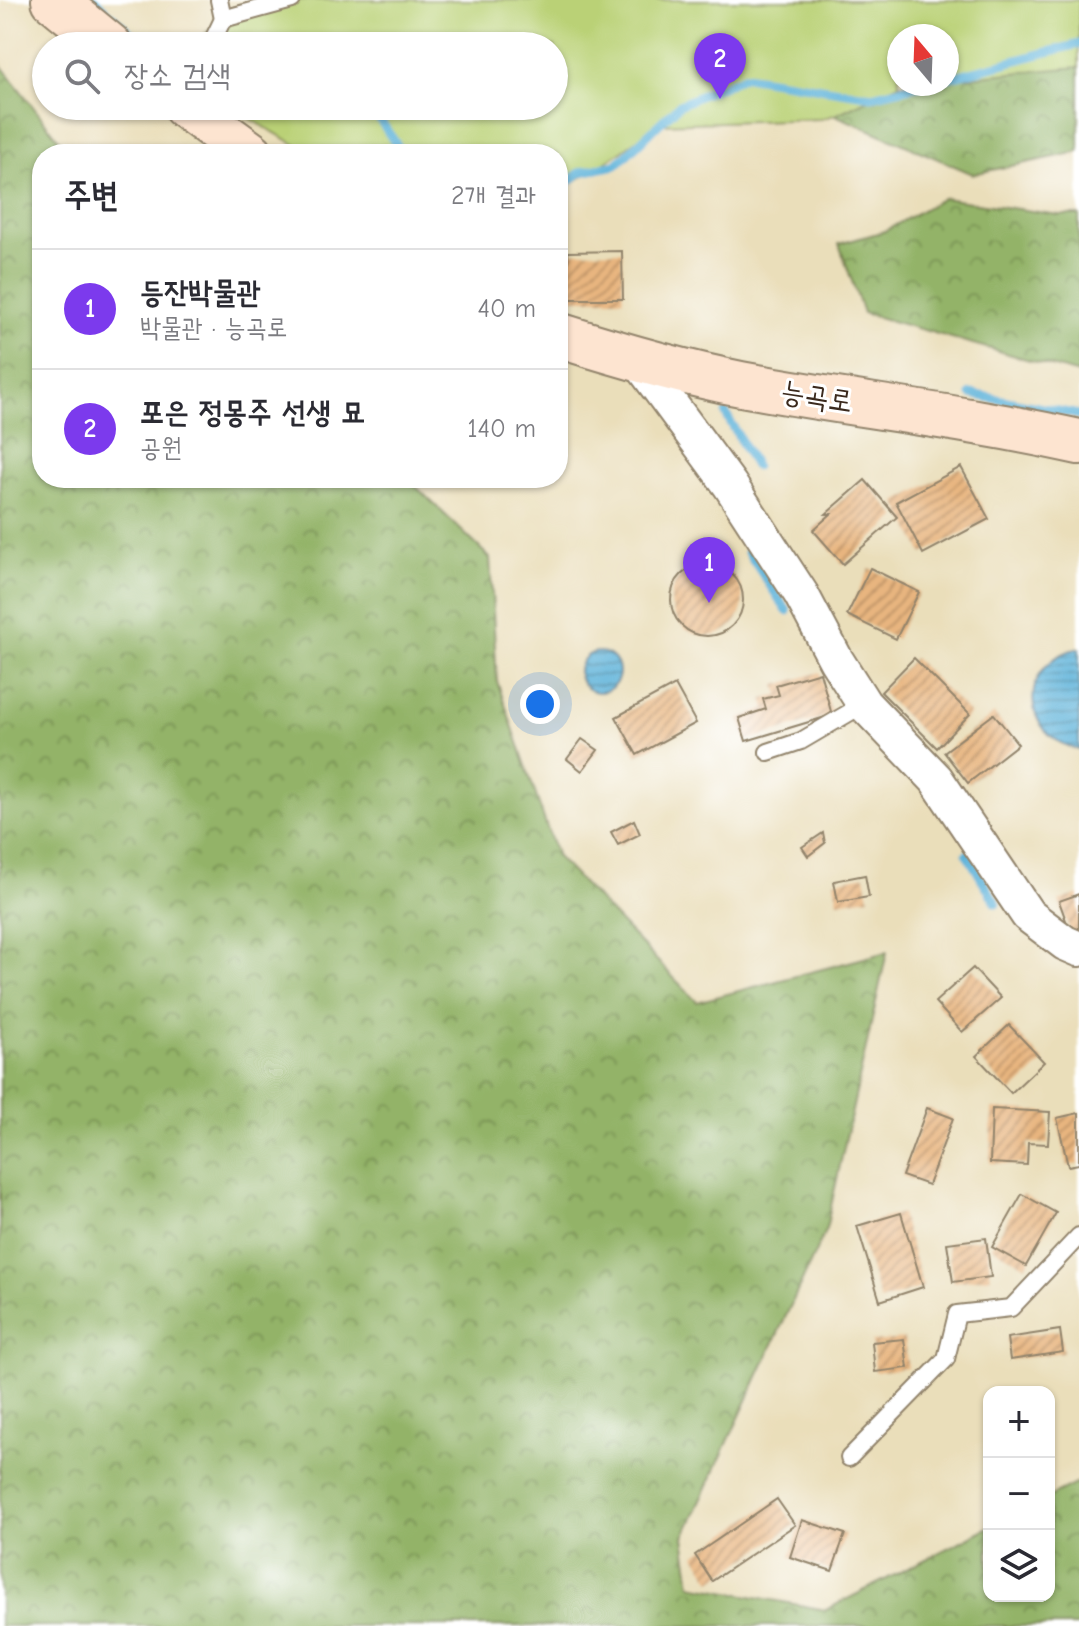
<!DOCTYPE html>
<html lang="ko">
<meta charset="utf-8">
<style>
body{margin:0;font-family:"Comic Neue","Poor Story",sans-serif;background:#f2f2f3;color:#2b2b33}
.controls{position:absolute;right:24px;bottom:24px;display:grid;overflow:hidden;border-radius:16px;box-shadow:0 2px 6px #0004}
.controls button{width:72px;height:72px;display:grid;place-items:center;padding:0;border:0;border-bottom:2px solid #e1e1e2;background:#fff;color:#2b2b33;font:40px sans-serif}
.compass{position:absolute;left:887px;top:24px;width:72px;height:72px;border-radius:50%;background:#fff;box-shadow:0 2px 6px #0004;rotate:341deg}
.you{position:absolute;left:540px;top:704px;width:28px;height:28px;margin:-20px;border:6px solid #fff;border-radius:50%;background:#1a73e8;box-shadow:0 0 0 12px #1a73e833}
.badge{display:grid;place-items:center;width:52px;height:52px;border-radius:50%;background:#7c3aed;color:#fff;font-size:26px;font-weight:700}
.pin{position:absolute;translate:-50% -66px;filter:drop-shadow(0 2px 4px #0008)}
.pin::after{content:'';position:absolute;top:42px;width:28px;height:24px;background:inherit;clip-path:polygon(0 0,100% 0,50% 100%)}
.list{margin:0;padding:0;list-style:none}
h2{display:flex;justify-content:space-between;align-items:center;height:104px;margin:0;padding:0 32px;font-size:34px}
h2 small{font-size:26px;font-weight:400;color:#7c7c81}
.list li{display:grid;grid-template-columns:52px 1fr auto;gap:24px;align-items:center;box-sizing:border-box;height:120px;padding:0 32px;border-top:2px solid #e1e1e2}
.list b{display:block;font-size:30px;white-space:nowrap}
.list p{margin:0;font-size:26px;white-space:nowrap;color:#7c7c81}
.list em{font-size:26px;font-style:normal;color:#7c7c81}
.icon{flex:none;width:44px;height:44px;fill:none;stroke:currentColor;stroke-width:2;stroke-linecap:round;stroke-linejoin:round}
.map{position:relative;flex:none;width:1079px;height:1626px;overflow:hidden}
.search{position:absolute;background:#fff;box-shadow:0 2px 6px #0004;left:32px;top:32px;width:536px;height:88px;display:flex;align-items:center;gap:20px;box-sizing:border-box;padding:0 28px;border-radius:44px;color:#7c7c81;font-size:30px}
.panel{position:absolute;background:#fff;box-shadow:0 2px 6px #0004;left:32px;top:144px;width:536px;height:344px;border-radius:32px}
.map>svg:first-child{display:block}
</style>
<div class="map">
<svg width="1079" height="1626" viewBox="0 0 1079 1626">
<defs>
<pattern id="forest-crowns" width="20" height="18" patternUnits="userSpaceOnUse" patternTransform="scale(2)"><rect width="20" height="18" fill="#93b367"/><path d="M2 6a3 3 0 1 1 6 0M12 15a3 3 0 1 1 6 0" fill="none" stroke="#799254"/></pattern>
<pattern id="water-rules" width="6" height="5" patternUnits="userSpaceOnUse" patternTransform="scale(2)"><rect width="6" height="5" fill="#5db2d9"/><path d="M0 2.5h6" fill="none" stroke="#4e91af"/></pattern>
<pattern id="building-hatch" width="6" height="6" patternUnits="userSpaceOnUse" patternTransform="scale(2)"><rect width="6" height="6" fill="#e8b57f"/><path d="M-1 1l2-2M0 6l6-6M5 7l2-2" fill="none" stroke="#bd9367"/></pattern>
</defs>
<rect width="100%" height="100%" fill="#fff"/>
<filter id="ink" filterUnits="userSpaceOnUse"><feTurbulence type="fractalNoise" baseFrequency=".0125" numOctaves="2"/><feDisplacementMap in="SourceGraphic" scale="16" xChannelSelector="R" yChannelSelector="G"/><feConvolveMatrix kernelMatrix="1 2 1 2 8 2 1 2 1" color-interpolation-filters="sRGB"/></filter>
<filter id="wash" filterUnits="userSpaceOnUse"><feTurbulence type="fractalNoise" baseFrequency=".006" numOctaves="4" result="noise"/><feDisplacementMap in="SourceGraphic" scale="32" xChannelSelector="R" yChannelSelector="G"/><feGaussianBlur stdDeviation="1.8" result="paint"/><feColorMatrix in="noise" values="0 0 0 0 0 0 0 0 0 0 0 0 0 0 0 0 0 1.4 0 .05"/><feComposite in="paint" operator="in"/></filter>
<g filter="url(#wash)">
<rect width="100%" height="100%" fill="#eadeba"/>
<path fill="#bad176" stroke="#7a7e4a" stroke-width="2" fill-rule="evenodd" d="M255 0H1079V68L908 93 821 119 659 124 605 163 558 191V154H312L228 106H554V46H193L225 14ZM899 36H947V84H899Z"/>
<g fill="url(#forest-crowns)" stroke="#676e42" stroke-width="2">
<path d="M0 64 70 154H42V478H407L490 558 497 681 557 857 697 1002 887 952 826 1229 684 1537 691 1585 826 1610 989 1527V1596H1049V1497L1079 1482V1626H0Z"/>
<path d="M1079 67V152L973 174 835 115 899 84H947V79Z"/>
<path d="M943 198 1059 215H1079V374L863 313 839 244 885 231Z"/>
</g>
<g fill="url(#water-rules)" stroke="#4c6e7c" stroke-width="2">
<path d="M1079 648V750C1018 735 1018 662 1079 648Z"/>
<circle cx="599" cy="672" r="20"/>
</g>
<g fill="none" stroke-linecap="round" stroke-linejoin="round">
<g stroke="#5db2d9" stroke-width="9">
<path d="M94 0 145 46"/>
<path d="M947 78 1079 44"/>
<path d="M353 106 378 117 403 154"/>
<path d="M558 190 581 172 616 165 679 105 745 76 872 96 923 84"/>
<path d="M971 394 1079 415"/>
<path d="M726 414 755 466"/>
<path d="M748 552 787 611"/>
<path d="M967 854 996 903"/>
</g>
</g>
<g id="blocks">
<g fill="url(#building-hatch)">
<path d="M622 251 623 299H568V252Z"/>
<path d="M961 467 989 519 923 554 896 502Z"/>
<path d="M865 480 897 517 843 564 813 530 831 514H826Z"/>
<circle cx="707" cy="600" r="36"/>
<path d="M870 568 919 592 896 639 847 615Z"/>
<path d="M914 658 970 714 937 748 881 692Z"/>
<path d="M820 672 832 715 746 741 739 718 766 709 763 699 779 695 776 685Z"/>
<path d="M675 685 696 723 637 755 616 717Z"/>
<path d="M994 714 1018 744 968 783 944 752Z"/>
<path d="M582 739 598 750 582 771 567 759Z"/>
<path d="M634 820 640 834 618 845 611 832Z"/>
<path d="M823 833 825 843 808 856 802 847Z"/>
<path d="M865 875 869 897 838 902 834 881Z"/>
<path d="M1079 894V935L1072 937 1059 901Z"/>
<path d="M973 968 1001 998 962 1032 935 1002Z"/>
<path d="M1009 1025 1044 1062 1011 1093 976 1056Z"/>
<path d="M927 1108 953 1118 928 1185 902 1176Z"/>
<path d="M992 1109 1050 1112 1048 1144 1028 1143 1027 1165 990 1163Z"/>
<path d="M1079 1113V1164L1068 1166 1057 1118Z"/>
<path d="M1022 1194 1056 1213 1026 1266 992 1247Z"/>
<path d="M901 1213 923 1287 880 1301 857 1226Z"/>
<path d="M986 1238 991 1277 953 1282 947 1243Z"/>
<path d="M1060 1330 1063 1352 1010 1360 1007 1338Z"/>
<path d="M904 1339 908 1368 875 1372 872 1342Z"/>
<path d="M777 1499 795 1525 712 1581 695 1555Z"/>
<path d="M802 1520 845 1534 832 1571 790 1557Z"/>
</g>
</g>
</g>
<g filter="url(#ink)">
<use href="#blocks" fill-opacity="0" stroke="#92846c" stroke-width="2"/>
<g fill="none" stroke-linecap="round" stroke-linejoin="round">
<defs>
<g id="lane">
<path d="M219 0 223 19"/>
<path d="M210 46 223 19 292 0"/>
<path d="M768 752 801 741 864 704"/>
<path d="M849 1458 946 1359 957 1314 1011 1308 1079 1236"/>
</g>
<path id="street" d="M638 360 730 485 801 594 836 660 864 704 936 779 1028 915 1065 943 1079 949"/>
<g id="secondary">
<path d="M54 0 110 46"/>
<path d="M185 106 251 154"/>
<path d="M558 335C618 354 679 372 741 384 854 405 967 417 1079 442"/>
</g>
</defs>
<use href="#lane" stroke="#92846c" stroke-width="20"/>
<use href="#street" stroke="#92846c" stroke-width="38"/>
<use href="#secondary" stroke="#92846c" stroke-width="48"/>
<use href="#lane" stroke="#fff" stroke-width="16"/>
<use href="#street" stroke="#fff" stroke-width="34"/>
<use href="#secondary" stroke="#fde4d0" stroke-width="44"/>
</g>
</g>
<g text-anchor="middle" stroke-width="6" stroke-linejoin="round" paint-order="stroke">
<g font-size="30" fill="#3b2a1e" stroke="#fff">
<text transform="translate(817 396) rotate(9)" y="10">능곡로</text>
</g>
</g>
</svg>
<div class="controls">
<button>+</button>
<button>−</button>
<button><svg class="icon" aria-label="layers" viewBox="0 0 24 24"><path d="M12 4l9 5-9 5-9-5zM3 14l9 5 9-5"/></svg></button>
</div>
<svg class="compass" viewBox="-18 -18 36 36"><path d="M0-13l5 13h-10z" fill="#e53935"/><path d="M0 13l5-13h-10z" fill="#7c7c81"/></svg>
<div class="you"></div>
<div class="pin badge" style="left:709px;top:603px">1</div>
<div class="pin badge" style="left:720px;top:99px">2</div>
<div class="search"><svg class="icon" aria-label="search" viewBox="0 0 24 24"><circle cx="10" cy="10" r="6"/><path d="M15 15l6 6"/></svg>장소 검색</div>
<section class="panel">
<h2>주변<small>2개 결과</small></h2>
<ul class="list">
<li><span class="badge">1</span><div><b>등잔박물관</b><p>박물관 · 능곡로</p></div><em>40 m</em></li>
<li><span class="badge">2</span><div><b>포은 정몽주 선생 묘</b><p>공원</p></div><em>140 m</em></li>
</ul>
</section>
</div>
